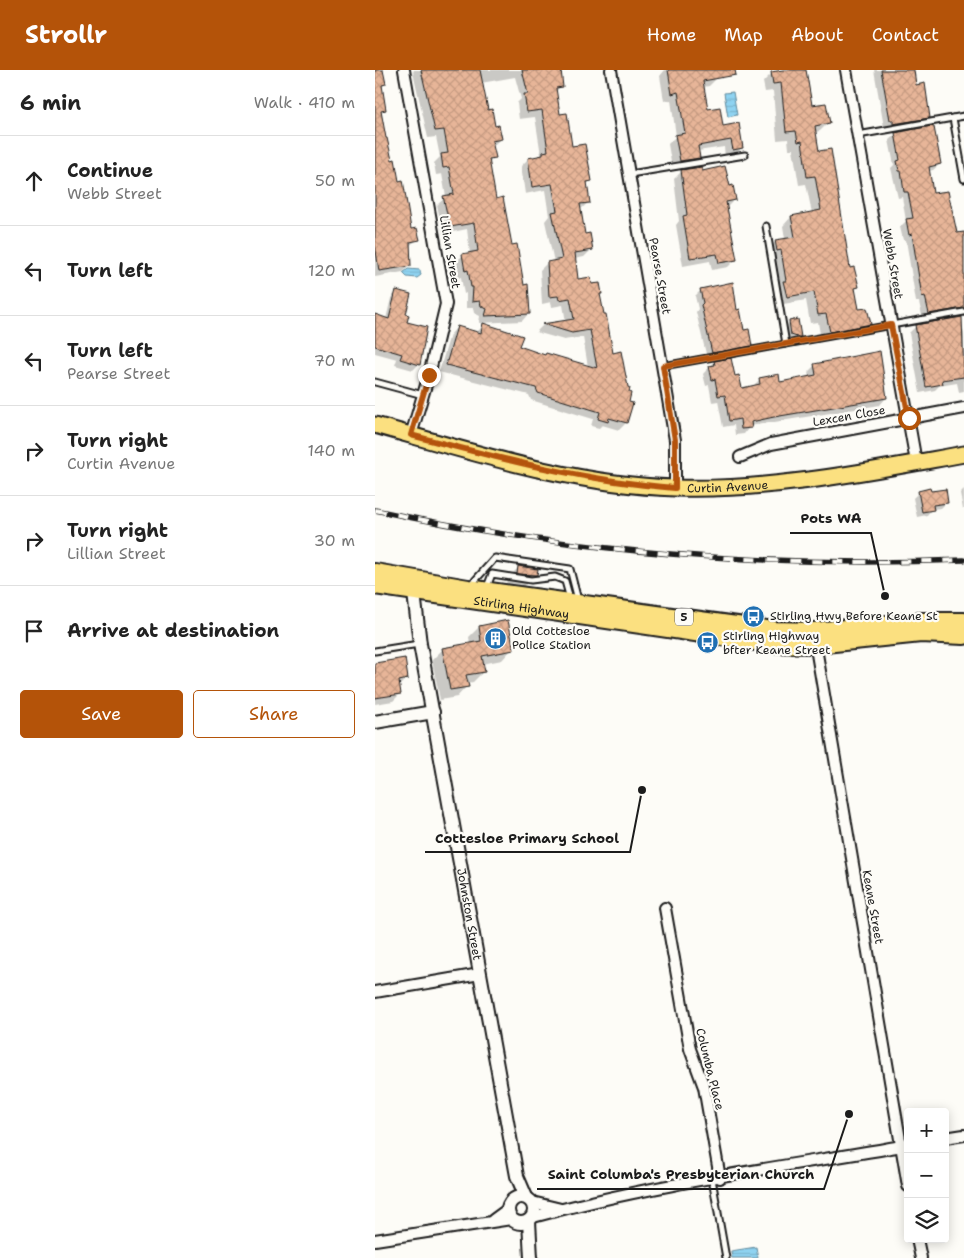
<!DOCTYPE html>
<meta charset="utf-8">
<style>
body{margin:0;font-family:"Shantell Sans",sans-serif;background:#f6f6f6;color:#222}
.controls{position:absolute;right:15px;bottom:15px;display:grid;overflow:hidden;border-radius:5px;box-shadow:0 2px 12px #0003}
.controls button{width:45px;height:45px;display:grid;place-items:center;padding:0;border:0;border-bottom:1px solid #e0e0e0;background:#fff;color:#222;font:25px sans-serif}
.stop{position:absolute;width:15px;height:15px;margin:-11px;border:4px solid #b45309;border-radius:50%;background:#fff}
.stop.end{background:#b45309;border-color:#fff;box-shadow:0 1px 5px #0008}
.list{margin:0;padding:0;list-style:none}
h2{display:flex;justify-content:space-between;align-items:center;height:65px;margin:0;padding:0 20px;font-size:21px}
h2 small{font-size:16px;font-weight:400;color:#767676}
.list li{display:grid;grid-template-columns:32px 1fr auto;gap:15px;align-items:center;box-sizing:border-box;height:90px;padding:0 20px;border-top:1px solid #e0e0e0}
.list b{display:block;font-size:19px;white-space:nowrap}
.list p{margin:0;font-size:16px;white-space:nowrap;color:#767676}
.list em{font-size:16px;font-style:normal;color:#767676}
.actions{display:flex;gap:10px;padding:15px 20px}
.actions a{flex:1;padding:11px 0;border:1px solid #b45309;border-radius:5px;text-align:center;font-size:18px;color:#b45309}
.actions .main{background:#b45309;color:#fff}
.icon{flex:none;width:28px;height:28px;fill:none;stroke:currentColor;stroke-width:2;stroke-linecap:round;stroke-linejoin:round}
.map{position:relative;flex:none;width:589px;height:1188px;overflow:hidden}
header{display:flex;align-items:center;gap:30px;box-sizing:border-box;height:70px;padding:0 25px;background:#b45309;color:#fff}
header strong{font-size:24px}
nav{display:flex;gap:28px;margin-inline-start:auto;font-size:18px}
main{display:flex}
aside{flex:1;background:#fff}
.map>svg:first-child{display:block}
</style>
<header>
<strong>Strollr</strong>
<nav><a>Home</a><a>Map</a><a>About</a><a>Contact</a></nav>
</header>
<main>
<aside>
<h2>6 min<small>Walk · 410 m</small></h2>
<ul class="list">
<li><svg class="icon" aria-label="ahead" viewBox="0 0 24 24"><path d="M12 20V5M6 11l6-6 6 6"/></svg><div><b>Continue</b><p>Webb Street</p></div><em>50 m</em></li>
<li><svg class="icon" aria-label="left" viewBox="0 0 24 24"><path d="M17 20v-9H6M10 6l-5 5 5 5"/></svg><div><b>Turn left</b></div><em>120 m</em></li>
<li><svg class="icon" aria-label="left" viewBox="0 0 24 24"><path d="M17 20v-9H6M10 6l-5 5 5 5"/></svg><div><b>Turn left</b><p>Pearse Street</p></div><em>70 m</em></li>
<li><svg class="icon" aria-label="right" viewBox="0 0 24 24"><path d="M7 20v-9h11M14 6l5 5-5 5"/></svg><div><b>Turn right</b><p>Curtin Avenue</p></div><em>140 m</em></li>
<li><svg class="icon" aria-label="right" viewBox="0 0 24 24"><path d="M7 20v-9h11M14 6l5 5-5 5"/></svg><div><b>Turn right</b><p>Lillian Street</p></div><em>30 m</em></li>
<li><svg class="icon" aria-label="arrive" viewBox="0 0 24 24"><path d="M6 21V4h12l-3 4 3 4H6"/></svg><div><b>Arrive at destination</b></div></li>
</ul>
<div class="actions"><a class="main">Save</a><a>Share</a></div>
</aside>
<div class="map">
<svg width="589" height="1188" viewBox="0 0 589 1188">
<defs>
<pattern id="water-rules" width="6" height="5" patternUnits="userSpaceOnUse" patternTransform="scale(1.25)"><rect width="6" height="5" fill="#8fd3f1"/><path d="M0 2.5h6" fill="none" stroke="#7bb5ce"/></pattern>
<pattern id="building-cross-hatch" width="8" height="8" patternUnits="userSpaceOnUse" patternTransform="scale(1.25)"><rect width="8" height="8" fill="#e7b598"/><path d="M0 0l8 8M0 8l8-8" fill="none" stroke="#c69b82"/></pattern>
</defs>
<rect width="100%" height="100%" fill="#fdfcf7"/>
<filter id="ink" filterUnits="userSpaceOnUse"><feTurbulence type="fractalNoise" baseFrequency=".02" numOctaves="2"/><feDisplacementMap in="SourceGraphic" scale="10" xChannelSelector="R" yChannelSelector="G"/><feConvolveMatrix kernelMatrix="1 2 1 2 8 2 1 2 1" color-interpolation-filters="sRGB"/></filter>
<g filter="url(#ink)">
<g fill="url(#water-rules)" stroke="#618a9c">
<path d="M358 22 362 45 353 47 349 23Z"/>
<path d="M33 199 45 200 46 205 42 208 32 207 28 203Z"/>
<path d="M381 1177 383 1188H357L356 1181Z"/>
</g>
<g fill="#0003">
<path d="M0 0H7L10 14 6 18 9 40 5 44 10 70 35 160 43 169 34 176V196L28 202 0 207Z"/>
<path d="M39 0H184L186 16 180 22 184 46 196 78 216 110 211 115 214 132 205 140 209 165 216 180 209 187 199 189 202 210 216 216 226 224 224 226 251 353 244 360 227 355 224 358 216 356 218 349 156 330 154 325 64 302 75 265 82 257 101 263 109 255 143 277 169 286 213 297 208 267 189 270 161 262 168 255 191 252 188 235 177 237 176 232 167 234 165 200 172 193 179 192 170 151 174 146 170 120 150 124 146 96 153 89 166 85 160 47 144 49 142 33 146 29 140 7 106 13 112 41 125 69 118 76 119 88 114 93 120 130 136 176 154 243 147 251 104 253 105 246 99 243 98 238H91V223L89 224 86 207 83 208 81 192 88 185 95 184 92 159 68 164 62 135 71 127 67 104 61 105 59 93 65 87 61 67 53 68 38 2Z"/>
<path d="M290 0H341L342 8 334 16 328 17 332 40 367 78 359 85 350 87 349 77 323 81 324 88 316 95 297 98 293 74 301 66 296 30 289 31 285 6Z"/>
<path d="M412 0H430L436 36 453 53 445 61 440 62 474 200 482 217 479 220 483 241 494 254 486 262 446 270 443 252 435 253 431 230 403 235 398 188H394L392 180 401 171 410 169 408 156 416 147 437 143 431 114 424 115 418 79H414L413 69 402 70 398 21 390 22 388 12 397 3Z"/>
<path d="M499 0H537L540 16 554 47 547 54 512 60 511 56 509 57Z"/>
<path d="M521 64 565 94 558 100 554 101 557 124 581 165 588 164 589 244 548 250 544 232H541L531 170H528L525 157 531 151 527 127 523 128 516 98 519 95 514 70Z"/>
<path d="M307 101 354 118 360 129 352 137 361 189 353 197 337 200 335 191 308 196 301 155 304 151 299 109Z"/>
<path d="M326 220 361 241 376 275 370 281 332 288 321 242 323 239 320 226Z"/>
<path d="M21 222 44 294 38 300 20 295 22 289 0 283V245L11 249 16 228Z"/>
<path d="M586 248 589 264V321L584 322 582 313 564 316 560 320 545 323 534 263 541 256Z"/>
<path d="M414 252 425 266 423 269 414 268 412 255Z"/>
<path d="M339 292 359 307 366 319 378 316 385 309 404 313 434 308 433 302 440 295 511 328 505 335 375 356 369 364 360 365 359 355 348 357 343 331 337 332 334 315 331 316 328 304Z"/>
<path d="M589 419V439H588L585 423Z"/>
<path d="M570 420 572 432 566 438 557 439 552 445 542 447 538 428 544 422Z"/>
<path d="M144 497 161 504 149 516 131 515 132 509Z"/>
<path d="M104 557 137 579 127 590 107 594 109 601 98 612 92 613V616L82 627 65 630 57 590 68 579 95 574 94 567Z"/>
<path d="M0 594 32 608 24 616 25 624 18 631 0 634Z"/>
</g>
<g fill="url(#building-cross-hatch)" stroke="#1c1c1c">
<path d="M0 0H8L11 14 7 15 11 40 6 41 11 68H12L17 90 20 89 24 111 28 110 36 159 42 158 45 170 35 172 36 196 4 201 0 174Z"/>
<path d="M46 0H105L113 40 117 39 120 56 124 55 127 69 117 71 121 88 114 89 121 129 128 127 137 175 142 174 149 215 153 214 155 244 110 246 112 239 106 236 105 231 97 232 98 217H96L93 200 90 201 87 184 103 181 99 153 75 157 68 126 79 124 74 97 68 98 66 84 73 83 69 60 60 61Z"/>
<path d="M147 0H186L188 17 181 18 185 44 192 43 197 76 210 74 217 111 212 112 215 133 205 134 210 164 215 163 218 180 200 183 203 209 216 207 217 214 225 213 227 224H225L229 244H231L238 283 246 281 253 317 255 318 254 322 256 323 254 332 258 333 252 353 234 348 233 352 223 349 225 342 163 323 161 318 71 295 82 256 106 263 108 253 148 266 144 276 170 285 171 283 222 298 215 260 197 263 167 254 199 249 195 228 184 230 183 226 174 227 172 192 187 189 177 142 182 141 177 114 157 117 153 88 168 85V82L173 81 167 40 152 42 149 24H153Z"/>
<path d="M293 0H360L361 5 328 11 333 39 345 37 348 56 364 53 368 78 358 80 356 70 323 76 325 88 305 91 300 65 310 63 303 22 297 24Z"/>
<path d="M408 0H431L437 35 451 33 455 53 440 56 444 81 456 79 475 198 479 197 484 217 480 218 484 239 492 238 496 254 455 262 451 244 443 245 439 222 412 227 408 211H411L406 180 402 181 400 170 420 167 416 146 446 140 440 106 432 107 427 71 423 72 421 61 411 62 406 13 398 14 396 2Z"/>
<path d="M506 0H539L541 15 550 13 555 48 518 54V50H515Z"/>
<path d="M556 56 559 57 566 94 554 97 558 123 573 121 582 163 589 162V238L554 244 550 226 547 227 537 164 534 165 531 149 538 148 533 122H529L526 101H524L522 91 525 90 520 63Z"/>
<path d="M350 96 355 116 358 115 361 130 351 132 362 190 344 193 342 184 315 188 308 146 312 145 306 100 327 97V101Z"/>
<path d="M358 212 362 240 365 239 369 260 374 259 377 276 337 283 326 235 328 233 325 219Z"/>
<path d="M21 220 36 224 31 244 34 245 32 252 52 257 45 295 25 289 27 284 0 276V244L14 249Z"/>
<path d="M587 247 589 307 567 310 568 314 551 317 540 255Z"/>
<path d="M423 249 426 267H422L416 265 414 251Z"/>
<path d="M505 281 512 328 399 347 376 352 377 358 366 359 365 349 354 351 350 325 343 326 340 309 337 310 334 296 340 295 339 291 356 288 360 306 364 305 367 318 385 314 384 308 404 304 405 312 441 305 439 294Z"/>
<path d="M555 418 556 421 571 419 573 433 558 435 559 440 547 442 543 421Z"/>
<path d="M143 496 163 499 162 505 142 504Z"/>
<path d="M133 550 139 580 107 586 110 602 91 605 94 617 75 620 67 578 106 571 104 556Z"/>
<path d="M30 588 33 609 24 611 26 624 0 628V593Z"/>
</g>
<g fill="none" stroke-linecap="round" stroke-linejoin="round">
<defs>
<g id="service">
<path d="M578 48 589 109"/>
<path d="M483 65 589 46"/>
<path d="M255 104 370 85"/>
<path d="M391 156 411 274"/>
<path d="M288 296 589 242"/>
<path d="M0 312 48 325"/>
<path d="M96 515 120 488 195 499 203 530"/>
<path d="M112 517 117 504 156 510 180 507 190 511 195 529"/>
<path d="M0 581 44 574"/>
<path d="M337 1109 351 1188"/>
</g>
<g id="minor">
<path d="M29 0 71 234 54 305 36 365"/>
<path d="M236 0 300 370V418"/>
<path d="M471 0 541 392"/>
<path d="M365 387 396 374 589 338"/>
<path d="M440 572 533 1116"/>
<path d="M290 838 315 979 329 1017 345 1108"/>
<path d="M0 922 105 904"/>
<path d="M570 1068 589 1065"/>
<path d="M157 1132 186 1139"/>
<path d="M158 1147C280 1113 408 1097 533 1075"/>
<path d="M118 1150 133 1139"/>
<path d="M542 1169 546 1188"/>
<path d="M0 1170 136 1149"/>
</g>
<g id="tertiary">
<path id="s1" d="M39 523 45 574 142 1106 151 1127"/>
<path d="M0 652 58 642"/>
<circle cx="146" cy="1140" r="13"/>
<path d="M154 1151 156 1188"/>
</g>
<g id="primary">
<path id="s2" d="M0 355C97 382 198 415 300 418 397 421 494 401 589 384"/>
</g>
<g id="trunk">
<path d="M0 502 93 518 399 560 439 561 545 551H589"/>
<path id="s3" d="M0 516 395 574 440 575 546 564 589 566"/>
</g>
</defs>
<use href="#service" stroke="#1c1c1c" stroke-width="9"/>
<use href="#minor" stroke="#1c1c1c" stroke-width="14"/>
<use href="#tertiary" stroke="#1c1c1c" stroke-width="16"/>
<use href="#primary" stroke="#1c1c1c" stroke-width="19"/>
<use href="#trunk" stroke="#1c1c1c" stroke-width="20"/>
<use href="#service" stroke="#fdfcf7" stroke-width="5"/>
<use href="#minor" stroke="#fdfcf7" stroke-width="10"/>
<use href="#tertiary" stroke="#fdfcf7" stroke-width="12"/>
<use href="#primary" stroke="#fbe080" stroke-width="15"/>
<use href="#trunk" stroke="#fbe080" stroke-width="16"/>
<defs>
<path id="rail" d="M0 440C193 482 392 498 589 490"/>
</defs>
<use href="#rail" stroke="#1c1c1c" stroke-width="5.5"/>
<use href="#rail" stroke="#fdfcf7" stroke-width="4" stroke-dasharray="11" stroke-linecap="butt"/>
</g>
</g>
<g fill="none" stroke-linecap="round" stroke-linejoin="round" filter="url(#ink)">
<path stroke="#b45309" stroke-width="6" d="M54 305 36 365C123 388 209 411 300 418V370L288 296 516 255 534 348"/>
</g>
<defs>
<symbol id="bus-disc" viewBox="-11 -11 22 22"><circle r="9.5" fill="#1f6fb2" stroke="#fdfcf7"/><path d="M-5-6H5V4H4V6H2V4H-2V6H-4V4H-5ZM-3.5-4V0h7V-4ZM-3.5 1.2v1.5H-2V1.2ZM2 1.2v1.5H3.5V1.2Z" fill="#fff"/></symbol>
<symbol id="building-disc" viewBox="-11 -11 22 22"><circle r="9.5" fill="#1f6fb2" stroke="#fdfcf7"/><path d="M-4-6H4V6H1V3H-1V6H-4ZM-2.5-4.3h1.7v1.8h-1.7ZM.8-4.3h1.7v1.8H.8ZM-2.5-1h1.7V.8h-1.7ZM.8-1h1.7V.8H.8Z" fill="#fff"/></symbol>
</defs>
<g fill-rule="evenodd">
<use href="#bus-disc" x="366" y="534" width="25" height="25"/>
<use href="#building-disc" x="108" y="556" width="25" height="25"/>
<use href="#bus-disc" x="320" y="560" width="25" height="25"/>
</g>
<g text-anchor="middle" stroke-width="4.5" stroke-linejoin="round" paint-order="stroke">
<rect fill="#fdfcf7" stroke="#605f5e" stroke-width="1" x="300" y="538.5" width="18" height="17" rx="4"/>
<g font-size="11" font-weight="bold" fill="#1c1c1c">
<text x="309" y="551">5</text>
</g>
<g font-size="12" fill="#1c1c1c" stroke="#fdfcf7">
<text transform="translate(75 182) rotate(80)" y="4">Lillian Street</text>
<text transform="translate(518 194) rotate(80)" y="4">Webb Street</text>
<text transform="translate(285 206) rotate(80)" y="4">Pearse Street</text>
<text transform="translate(474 346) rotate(-10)" y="4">Lexcen Close</text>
<text dy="4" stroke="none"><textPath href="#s2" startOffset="360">Curtin Avenue</textPath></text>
<text dy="4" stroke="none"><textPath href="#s3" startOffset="148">Stirling Highway</textPath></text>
<text transform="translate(498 837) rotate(80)" y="4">Keane Street</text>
<text dy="4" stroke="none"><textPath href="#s1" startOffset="326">Johnston Street</textPath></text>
<text transform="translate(335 999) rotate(76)" y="4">Columba Place</text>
</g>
<g font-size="12" fill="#1c1c1c" stroke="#fdfcf7" text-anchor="start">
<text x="395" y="550">Stirling Hwy Before Keane St</text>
<text x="137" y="565">Old Cottesloe<tspan x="137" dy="14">Police Station</tspan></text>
<text x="348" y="570">Stirling Highway<tspan x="348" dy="14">bfter Keane Street</tspan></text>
</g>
</g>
<path fill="none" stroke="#1c1c1c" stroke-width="2" d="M510 526L496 463H415M267 720L255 782H50M474 1044L449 1119H162"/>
<g fill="#1c1c1c" stroke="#fdfcf7" stroke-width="2">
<circle cx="510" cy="526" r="5"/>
<circle cx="267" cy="720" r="5"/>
<circle cx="474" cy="1044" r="5"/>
</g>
<g font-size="14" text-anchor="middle" font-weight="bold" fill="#1c1c1c" stroke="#fdfcf7" stroke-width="4.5" stroke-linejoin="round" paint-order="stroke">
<text x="456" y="453">Pots WA</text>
<text x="152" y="773">Cottesloe Primary School</text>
<text x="306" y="1109">Saint Columba's Presbyterian Church</text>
</g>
</svg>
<div class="controls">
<button>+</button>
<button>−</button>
<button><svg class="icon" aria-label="layers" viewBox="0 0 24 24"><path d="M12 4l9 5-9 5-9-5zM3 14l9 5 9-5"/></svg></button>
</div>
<div class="stop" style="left:534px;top:348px"></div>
<div class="stop end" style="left:54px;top:305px"></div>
</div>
</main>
